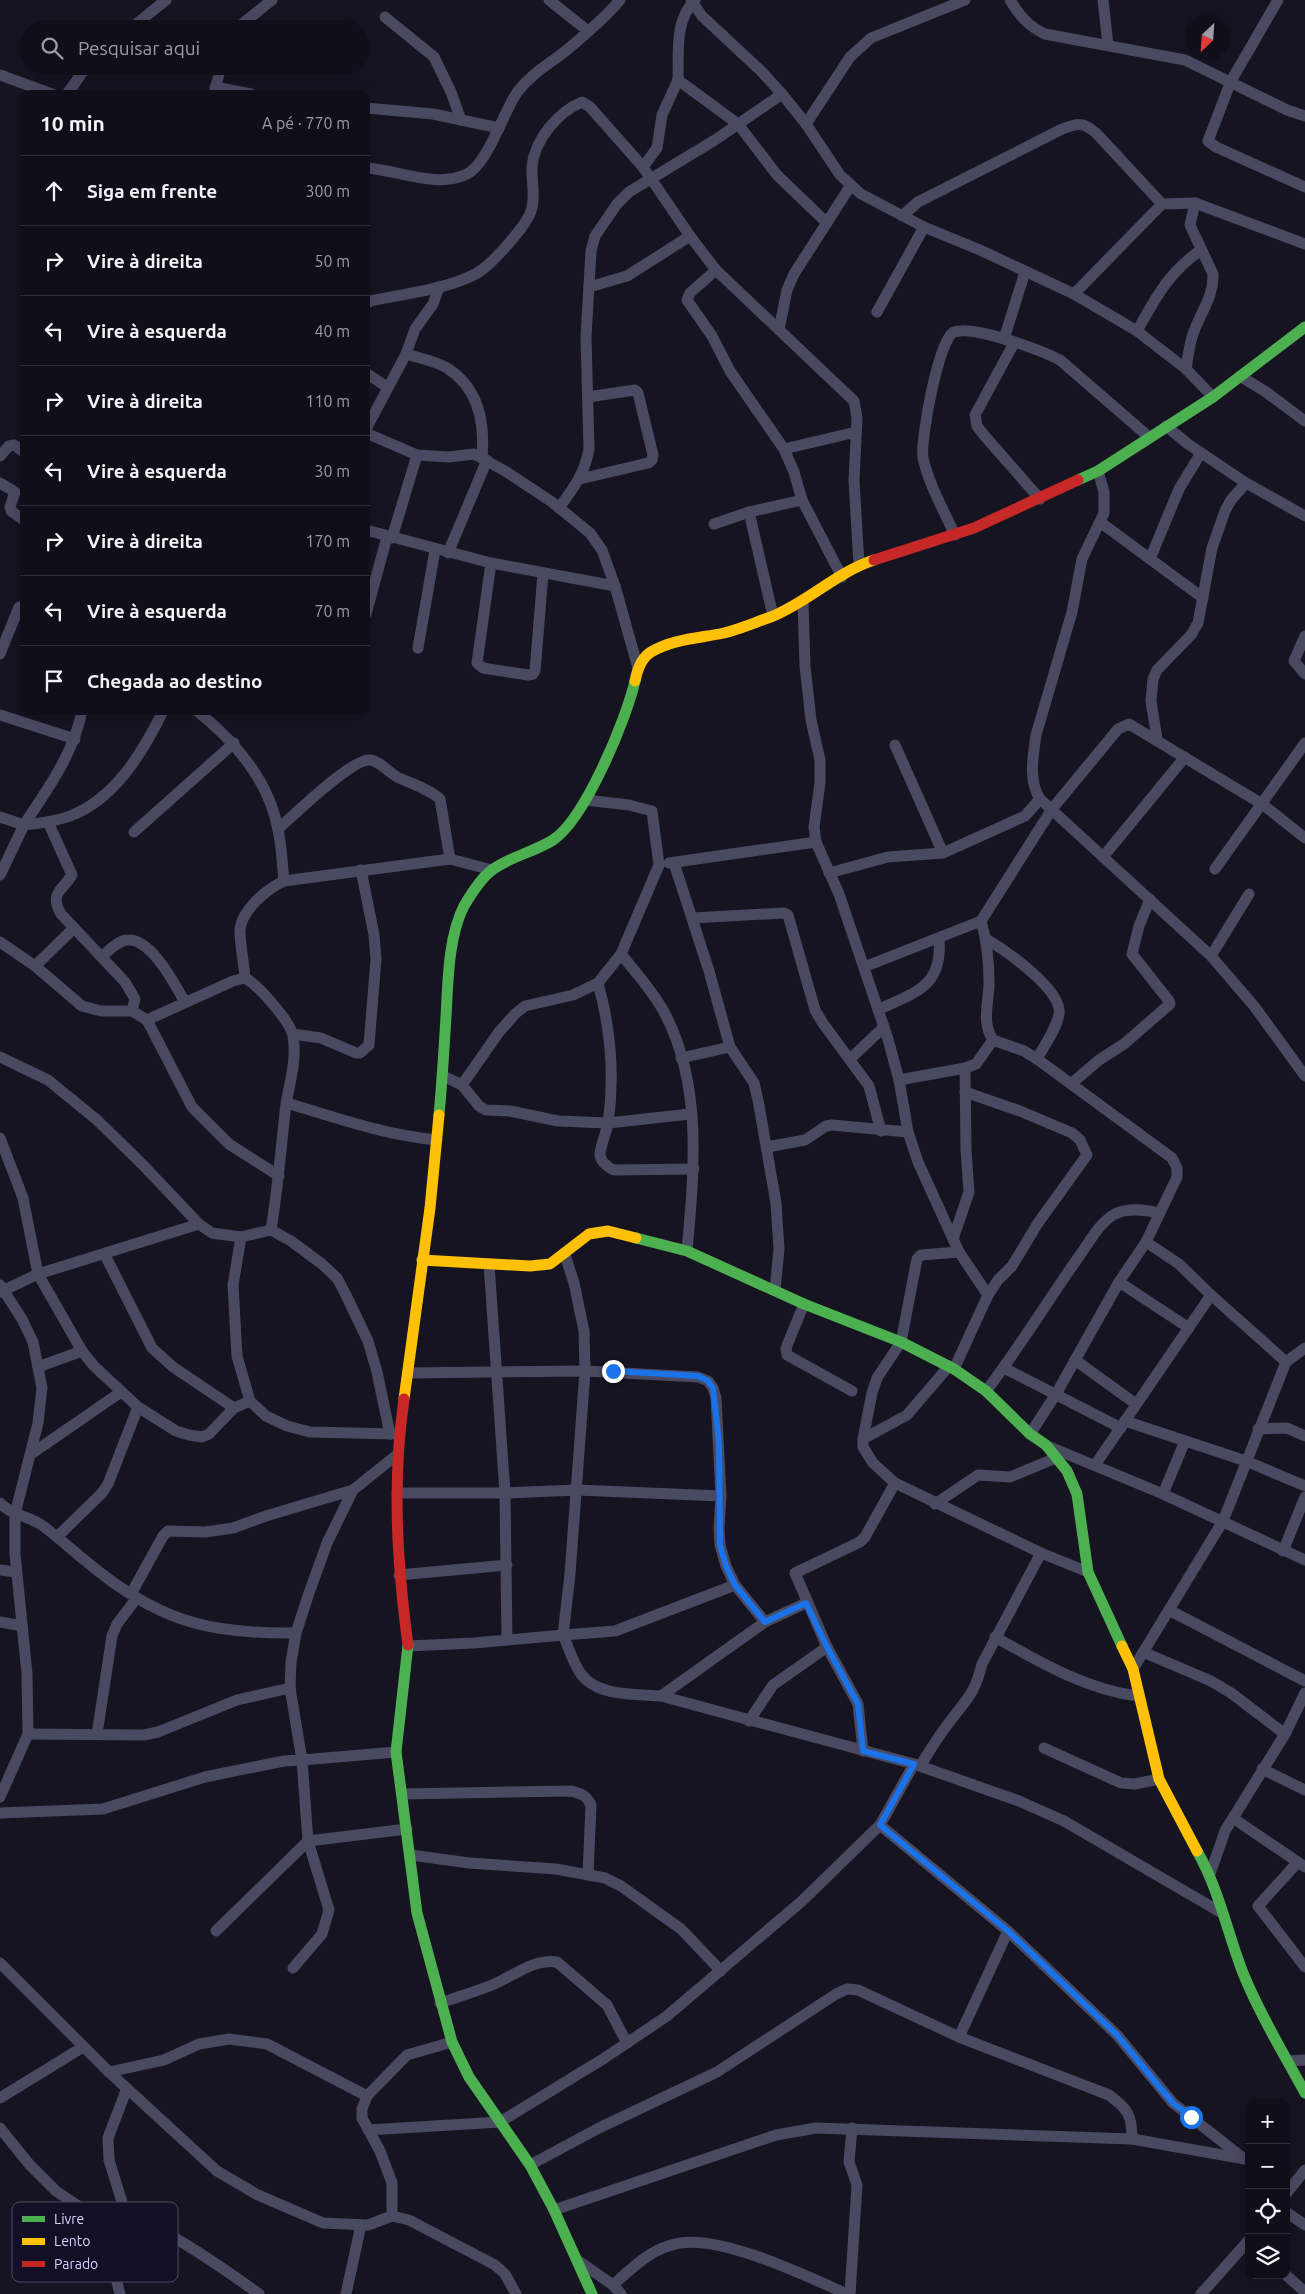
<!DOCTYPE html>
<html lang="pt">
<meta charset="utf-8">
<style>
body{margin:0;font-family:Ubuntu,sans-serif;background:#1e1d26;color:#f1f3f6}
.controls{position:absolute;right:15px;bottom:15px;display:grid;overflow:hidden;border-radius:10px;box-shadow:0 5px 20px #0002}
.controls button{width:45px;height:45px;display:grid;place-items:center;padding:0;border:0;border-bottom:1px solid #302f38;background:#100f19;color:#f1f3f6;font:25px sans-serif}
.compass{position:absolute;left:1185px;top:15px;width:45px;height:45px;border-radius:50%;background:#100f19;box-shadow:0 5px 20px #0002;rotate:205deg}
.stop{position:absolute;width:15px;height:15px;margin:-11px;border:4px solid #1a73e8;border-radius:50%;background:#fff}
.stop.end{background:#1a73e8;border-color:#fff;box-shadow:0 1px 5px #0008}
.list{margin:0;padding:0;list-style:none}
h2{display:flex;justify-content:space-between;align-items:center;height:65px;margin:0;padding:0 20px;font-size:21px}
h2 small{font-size:16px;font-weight:400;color:#9c9ca2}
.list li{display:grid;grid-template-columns:32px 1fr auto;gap:15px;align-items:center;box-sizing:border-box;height:70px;padding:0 20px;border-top:1px solid #302f38}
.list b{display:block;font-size:19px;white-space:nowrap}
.list em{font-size:16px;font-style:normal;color:#9c9ca2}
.icon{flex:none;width:28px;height:28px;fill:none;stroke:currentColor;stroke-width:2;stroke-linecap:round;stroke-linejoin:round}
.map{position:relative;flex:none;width:1305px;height:2294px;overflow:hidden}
.search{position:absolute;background:#100f19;box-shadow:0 5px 20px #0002;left:20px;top:20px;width:350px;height:55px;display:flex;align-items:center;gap:12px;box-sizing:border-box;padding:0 18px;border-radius:28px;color:#9c9ca2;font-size:19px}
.panel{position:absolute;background:#100f19;box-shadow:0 5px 20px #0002;left:20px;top:90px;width:350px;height:625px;border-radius:10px}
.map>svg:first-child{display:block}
</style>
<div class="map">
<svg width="1305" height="2294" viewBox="0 0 1305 2294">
<rect width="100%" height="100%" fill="#161421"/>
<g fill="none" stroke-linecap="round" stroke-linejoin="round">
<g stroke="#4a4962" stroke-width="11">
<path d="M549 0 588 31"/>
<path d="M691 0 702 16 762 72 782 94 806 124 840 175 861 194 924 227 980 250 1074 294 1137 331 1186 369 1213 397"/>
<path d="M695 0C674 21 679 53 678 80L738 124 777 175 827 223"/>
<path d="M1010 0C1020 16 1028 26 1045 34L1185 60 1287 110 1305 116"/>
<path d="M1103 0 1108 45"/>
<path d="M1278 0 1231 81 1208 141 1216 147 1305 187"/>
<path d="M385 17 434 57 451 92 461 120"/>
<path d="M130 29 166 0"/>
<path d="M236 29 272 0"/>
<path d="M0 75 52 94"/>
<path d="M215 87 251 94"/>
<path d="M67 94 87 66"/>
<path d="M214 94 221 66"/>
<path d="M366 108 433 114 499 128"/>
<path d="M806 124 850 57 871 38 965 0"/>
<path d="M643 167 657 148 662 115 678 80"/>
<path d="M366 168C399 170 435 189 467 174 488 164 504 110 518 91 532 73 551 63 568 49 586 34 605 18 620 0"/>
<path d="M902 216 918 202 1060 130C1077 123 1083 121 1097 134L1162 204 1195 203 1305 244"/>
<path d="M716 270 690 293 687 300 712 336 730 371 784 449 794 472 802 500 842 577"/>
<path d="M589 287 627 276 690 236"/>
<path d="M1074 294 1162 204"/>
<path d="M366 304 370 301C402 294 458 288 483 269 495 260 527 225 531 211 536 197 531 180 532 166 535 139 558 112 582 102L590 107 643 167 690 236 716 270 854 401 857 418 854 480 859 565"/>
<path d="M877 312 924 227"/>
<path d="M779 330 787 290 794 274 851 185"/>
<path d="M1137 331C1156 297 1169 272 1201 250"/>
<path d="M1004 339 1025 272"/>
<path d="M1014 343 975 415 977 426 983 434 1040 499"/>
<path d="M406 354C419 358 435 361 447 368 479 388 485 422 482 457"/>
<path d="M1186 369C1188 358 1189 345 1193 334 1200 313 1214 297 1213 274L1190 225 1195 203"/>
<path d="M366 373 387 387"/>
<path d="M1240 376 1266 392 1305 421"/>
<path d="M1166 426 1188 444 1246 483 1305 516"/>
<path d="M366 429 406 354 415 329 433 304 439 287"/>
<path d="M366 433 417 455 449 457 474 454 505 471 552 502 590 533 602 550 615 586"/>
<path d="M784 449 856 432"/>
<path d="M0 456 9 446 14 445 24 452"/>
<path d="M1098 471 1104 492V513L1082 559 1072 612 1036 735C1033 757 1028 780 1040 799L1211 956 1254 1006 1305 1076"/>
<path d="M580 479 648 463 652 460 653 455 638 393 635 390 588 397"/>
<path d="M0 483 15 492 10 507 11 511 24 520"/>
<path d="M559 508C573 489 585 473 589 449L586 337 591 251 595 236 617 204 629 192 715 140 782 94"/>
<path d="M749 512 773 616"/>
<path d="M1100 522 1203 598"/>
<path d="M714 524 749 512 802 500"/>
<path d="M366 530 491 563 615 586 638 668"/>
<path d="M955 535C944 511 929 485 923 458 920 441 939 337 954 332 973 325 1041 350 1060 360L1149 437"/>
<path d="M392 538 417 455"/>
<path d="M448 553 487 460"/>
<path d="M1150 559 1179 489 1201 453"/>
<path d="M491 563 477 663 483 668 528 675 533 674 535 671 543 574"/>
<path d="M803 601 805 666 811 720 820 760V783L814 827 816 842 839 894 888 1039 899 1080 908 1132 918 1162 959 1252 988 1295 954 1369"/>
<path d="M366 614 387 537"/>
<path d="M1305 636 1294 661 1305 674"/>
<path d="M418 648 435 550"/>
<path d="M0 654 19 607 24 609"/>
<path d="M197 711C236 742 269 780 278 830 282 847 282 864 284 881"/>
<path d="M0 715 75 739"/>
<path d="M1157 739 1151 701 1153 679 1157 670 1191 635 1198 623 1212 548 1225 511 1231 500 1246 483"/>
<path d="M895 745 943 853"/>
<path d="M0 817 24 825C48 788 73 755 82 711"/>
<path d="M48 822 72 875C62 891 49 893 61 914L125 982 135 999 132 1011"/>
<path d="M278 829C293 816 352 758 370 760 380 761 390 774 399 778 413 784 429 789 440 799L450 859"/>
<path d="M134 832 234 743"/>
<path d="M1103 857 1185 757"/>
<path d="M669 863 816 842"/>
<path d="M674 863 709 971 730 1047 754 1083 758 1100 776 1203 779 1249 775 1290"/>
<path d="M1215 869 1305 743"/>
<path d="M829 873 888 857 943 853 1025 816 1040 799"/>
<path d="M0 875 24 825C39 823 55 822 70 816 115 799 143 752 163 711"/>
<path d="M692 918 784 913 788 915 815 1010 822 1022 869 1086 881 1131"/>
<path d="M986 939C1005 950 1063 990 1059 1014 1057 1028 1044 1046 1037 1059"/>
<path d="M0 942 35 966 82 1006 101 1011H132L147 1020 192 1107 229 1144 279 1176"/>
<path d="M621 954C635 972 653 991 664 1012 703 1084 694 1173 687 1251"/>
<path d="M102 956C109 951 118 940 128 940 152 939 175 985 185 1002"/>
<path d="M1211 956 1249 894"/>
<path d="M35 966 74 928"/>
<path d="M864 967 981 921"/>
<path d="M245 978C244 963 240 946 240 931 241 910 267 889 284 881L450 859 492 870"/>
<path d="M598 983C611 1030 615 1075 608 1124 606 1133 601 1144 600 1154 600 1161 607 1167 614 1170L694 1169"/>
<path d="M878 1010C915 992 943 987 939 939"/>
<path d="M147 1020 233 981 245 978C257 984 291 1022 293 1036 297 1059 290 1081 286 1104 281 1146 278 1188 271 1230"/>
<path d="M293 1034 321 1038 356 1053H360L369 1045 376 959 374 935 361 870"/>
<path d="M0 1057 48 1080 97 1120 142 1164 199 1224 212 1233 241 1237 271 1230 291 1241 322 1264 337 1278 345 1293 368 1341 377 1372 390 1434"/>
<path d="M681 1058 730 1047"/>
<path d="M850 1059 884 1027"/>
<path d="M443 1076 462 1085 479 1106 486 1110 510 1111 558 1121 608 1123 690 1114"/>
<path d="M899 1080 965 1068 976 1064 993 1040"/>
<path d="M1072 1083 1099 1060 1124 1044 1170 1004 1169 1001 1132 954 1139 926 1150 899"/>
<path d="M462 1085 499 1032 516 1013 525 1006 573 995 598 983 621 954 659 865 652 811 629 805 586 800"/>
<path d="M965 1092 1020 1111 1072 1133 1080 1140 1087 1155 1038 1223 1012 1266 998 1280 988 1295"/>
<path d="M287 1103C336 1118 385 1135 437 1140"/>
<path d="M0 1138 23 1198 38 1274 82 1351 94 1366 138 1407 176 1431 189 1435 202 1437 209 1434 234 1408 250 1401"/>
<path d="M767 1147 805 1140 826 1126 832 1125 908 1132"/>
<path d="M241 1237 233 1285 237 1356 250 1401 266 1416 287 1426 310 1432 395 1434"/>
<path d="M953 1239 969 1192 966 1150 965 1068"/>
<path d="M1146 1242 1179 1264 1211 1295 1286 1362"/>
<path d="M959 1252 921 1255 917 1259 901 1342 877 1378 872 1393 863 1439V1447L873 1463 895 1483 1041 1553 1088 1572"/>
<path d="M105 1255 152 1348 173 1367 234 1408"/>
<path d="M565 1255 574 1283 584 1331 585 1371 570 1574 563 1635 615 1631 735 1585"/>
<path d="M489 1264 505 1493 507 1640"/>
<path d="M1119 1282 1189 1328"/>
<path d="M0 1285 22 1319 33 1342 42 1388 38 1423 15 1514V1554L27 1674 28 1734 0 1797"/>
<path d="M0 1292 38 1274 199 1224"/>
<path d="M804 1304 786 1348 787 1355 852 1391"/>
<path d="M1075 1360 1136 1404"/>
<path d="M38 1367 82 1351"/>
<path d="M1004 1368 1121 1428"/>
<path d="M408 1373 585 1371 698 1377 708 1381 713 1388 716 1398 721 1496 719 1528 720 1545 726 1566 735 1585 765 1622"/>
<path d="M986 1391C1020 1347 1048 1300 1080 1255 1090 1241 1100 1222 1115 1214 1128 1207 1146 1210 1160 1213"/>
<path d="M1125 1421 1246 1461 1305 1486"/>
<path d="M1258 1429 1287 1428 1305 1436"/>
<path d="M1030 1434 1056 1394 1119 1282 1146 1242 1177 1177V1168L1172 1158 1037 1059 1024 1051 993 1040C981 1022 989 1003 989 983 989 962 987 941 981 921L1052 809 1118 729 1129 724 1262 804 1305 838"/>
<path d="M863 1439 907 1415 949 1366"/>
<path d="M1050 1447 1163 1494 1305 1560"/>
<path d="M31 1454 121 1392"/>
<path d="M1095 1465 1211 1295"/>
<path d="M397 1493H505L577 1490 721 1496"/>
<path d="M1163 1494 1185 1441"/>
<path d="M0 1503C12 1516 30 1516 43 1526 63 1541 82 1559 102 1574 166 1624 217 1634 296 1633"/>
<path d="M935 1504 978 1475 1010 1477 1056 1458"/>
<path d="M57 1537 102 1493 108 1484 138 1407"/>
<path d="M1283 1551 1305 1497"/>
<path d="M0 1570 16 1572"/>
<path d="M399 1575 507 1565"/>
<path d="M131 1594 163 1536 168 1531 205 1532 233 1528 266 1516 353 1490"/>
<path d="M1169 1610 1305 1681"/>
<path d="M0 1622 22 1626"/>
<path d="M995 1637C1040 1662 1087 1690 1138 1696"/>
<path d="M408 1646 474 1643 563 1635C569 1648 573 1663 581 1674 598 1697 636 1694 661 1696L914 1764 1019 1801 1064 1821 1222 1913"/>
<path d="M1143 1652 1211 1681 1231 1693 1285 1734"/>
<path d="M1133 1669 1223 1521 1286 1362 1305 1348"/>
<path d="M661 1696 765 1622 806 1603"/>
<path d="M749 1721 773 1685 827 1647"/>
<path d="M28 1734 144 1735 158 1732 237 1700 290 1688"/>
<path d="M97 1734 112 1636 117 1624 136 1599"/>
<path d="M1044 1748 1121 1783 1135 1784 1159 1779"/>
<path d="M863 1751 858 1704 827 1647 795 1573 860 1542 865 1537 895 1483"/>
<path d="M920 1766C929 1752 938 1737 948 1724 967 1698 974 1696 982 1664L1041 1553"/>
<path d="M1262 1769 1305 1790"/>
<path d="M402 1794 571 1791C582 1794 586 1795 591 1805L588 1875"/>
<path d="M0 1813 103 1809 205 1777 284 1761 302 1760 290 1688 291 1662 296 1633 309 1593 327 1543 353 1490 398 1454"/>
<path d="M1233 1818 1305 1867"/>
<path d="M880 1825 1008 1931 1117 2035 1173 2103 1243 2158"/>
<path d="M411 1855 469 1863 556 1869 605 1878 621 1886 681 1929 721 1971"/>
<path d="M1298 1862 1258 1906 1305 1967"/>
<path d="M1210 1874 1225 1831 1285 1734 1305 1693"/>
<path d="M216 1931 308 1841 302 1760 396 1752"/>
<path d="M0 1963 109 2072 217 2171 256 2194 323 2223 368 2225 392 2216 409 2220 495 2265 505 2274 516 2294"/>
<path d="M293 1968 322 1934 329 1910 308 1841 407 1829"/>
<path d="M440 2003C457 1997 475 1992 492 1985 512 1977 534 1958 557 1962L607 2005 627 2043"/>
<path d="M959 2037 1008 1931"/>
<path d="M1289 2061 1305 2060"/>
<path d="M109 2072 164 2060 199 2044 229 2039 267 2044 367 2096"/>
<path d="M0 2098 83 2047"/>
<path d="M0 2128 29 2164 56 2191 102 2222 120 2294"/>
<path d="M368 2130 500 2122 603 2059 667 2016 802 1901 880 1825 914 1764"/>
<path d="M530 2165 599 2128 717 2072 836 1994 847 1989 858 1990 959 2037 1109 2095C1128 2109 1132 2115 1132 2139"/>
<path d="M1286 2194 1305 2170"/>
<path d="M554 2210 776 2135 816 2128 1132 2139 1245 2159"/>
<path d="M1286 2212 1305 2225"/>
<path d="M126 2215 109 2160 108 2138 127 2088"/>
<path d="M392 2216V2183L380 2151 362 2118V2109L367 2096 407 2055 452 2042"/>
<path d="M102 2222C109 2220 117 2216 124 2216 147 2214 237 2278 259 2294"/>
<path d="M577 2260 613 2285 621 2294"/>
<path d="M1286 2275 1305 2292"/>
<path d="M613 2285C633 2267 653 2247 680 2243 724 2236 806 2276 847 2294"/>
<path d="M346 2294 361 2225"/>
<path d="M850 2294 857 2185 849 2162 852 2128"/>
<path d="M1201 2294 1249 2240"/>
</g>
<g stroke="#4caf50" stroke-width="11">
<path d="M1078 480 1098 471 1213 397 1305 327"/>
<path d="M439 1115C442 1083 444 1050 446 1017 448 983 448 937 464 906 471 894 480 879 492 870 509 857 534 852 553 840 585 819 626 720 635 681"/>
<path d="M636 1238 687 1251 804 1304 901 1342 954 1369 986 1391 1030 1434 1046 1445 1067 1471 1077 1494 1088 1572 1122 1646"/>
<path d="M408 1645 396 1752 417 1913 452 2042 469 2077 530 2165 554 2210 592 2294"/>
<path d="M1197 1851C1219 1889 1227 1932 1243 1973 1260 2015 1284 2054 1305 2093"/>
</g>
<g stroke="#ffc107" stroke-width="11">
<path d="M635 681C637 671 641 658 651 652 672 639 701 638 724 633 740 629 756 622 771 617 808 602 837 572 874 560"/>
<path d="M422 1260 530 1266 550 1264 589 1234 608 1231 636 1238"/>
<path d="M404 1399 430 1208 439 1115"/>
<path d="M1122 1646 1133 1669 1159 1779 1197 1851"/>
</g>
<g stroke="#c62828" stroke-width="11">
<path d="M874 560 974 528 1078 480"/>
<path d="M404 1399C392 1482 397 1563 408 1645"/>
</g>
</g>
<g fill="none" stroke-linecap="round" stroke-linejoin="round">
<path stroke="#1a73e8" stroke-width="6" d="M613 1371 698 1376 708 1381 713 1388 719 1443 720 1545 726 1566 735 1585 765 1622 806 1603 827 1647 858 1704 863 1751 914 1764 880 1825 1008 1931 1117 2035 1162 2090 1173 2103 1191 2117"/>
</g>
<rect x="12" y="2202" width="166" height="80" rx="8" fill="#130f26" stroke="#4e4a67" stroke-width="1"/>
<rect x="22" y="2216" width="23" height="6" fill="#4caf50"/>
<rect x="22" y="2238" width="23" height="7" fill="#ffc107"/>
<rect x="22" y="2261" width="23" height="6" fill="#c62828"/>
<g font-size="14" fill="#d9d4ff">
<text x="54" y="2224">Livre</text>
<text x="54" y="2246">Lento</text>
<text x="54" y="2269">Parado</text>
</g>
</svg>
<div class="controls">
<button>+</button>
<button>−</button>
<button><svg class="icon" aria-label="locate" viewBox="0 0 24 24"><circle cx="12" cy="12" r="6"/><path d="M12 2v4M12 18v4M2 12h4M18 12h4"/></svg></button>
<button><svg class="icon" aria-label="layers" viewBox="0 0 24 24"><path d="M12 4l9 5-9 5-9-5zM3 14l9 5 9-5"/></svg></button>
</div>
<svg class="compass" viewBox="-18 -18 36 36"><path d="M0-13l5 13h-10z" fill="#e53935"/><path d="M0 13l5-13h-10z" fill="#9c9ca2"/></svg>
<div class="stop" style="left:1191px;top:2117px"></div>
<div class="stop end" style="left:613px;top:1371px"></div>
<div class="search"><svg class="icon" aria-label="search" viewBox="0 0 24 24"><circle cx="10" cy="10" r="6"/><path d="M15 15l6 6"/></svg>Pesquisar aqui</div>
<section class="panel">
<h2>10 min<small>A pé · 770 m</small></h2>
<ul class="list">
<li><svg class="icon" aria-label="ahead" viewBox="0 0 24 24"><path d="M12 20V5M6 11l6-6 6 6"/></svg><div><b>Siga em frente</b></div><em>300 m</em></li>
<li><svg class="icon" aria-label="right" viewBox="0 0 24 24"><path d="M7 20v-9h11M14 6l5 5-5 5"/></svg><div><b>Vire à direita</b></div><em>50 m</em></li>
<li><svg class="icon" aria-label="left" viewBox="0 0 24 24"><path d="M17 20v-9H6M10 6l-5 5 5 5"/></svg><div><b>Vire à esquerda</b></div><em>40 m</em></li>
<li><svg class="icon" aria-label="right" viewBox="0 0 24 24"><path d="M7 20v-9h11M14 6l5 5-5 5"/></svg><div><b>Vire à direita</b></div><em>110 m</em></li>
<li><svg class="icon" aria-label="left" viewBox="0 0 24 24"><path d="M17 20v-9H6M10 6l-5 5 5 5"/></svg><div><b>Vire à esquerda</b></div><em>30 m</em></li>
<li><svg class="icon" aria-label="right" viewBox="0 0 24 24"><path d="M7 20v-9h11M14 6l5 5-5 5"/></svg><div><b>Vire à direita</b></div><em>170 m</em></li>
<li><svg class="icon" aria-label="left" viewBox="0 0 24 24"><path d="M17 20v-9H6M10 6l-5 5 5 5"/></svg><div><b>Vire à esquerda</b></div><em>70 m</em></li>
<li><svg class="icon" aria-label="arrive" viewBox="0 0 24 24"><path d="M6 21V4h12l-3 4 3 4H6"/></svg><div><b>Chegada ao destino</b></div></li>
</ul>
</section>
</div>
